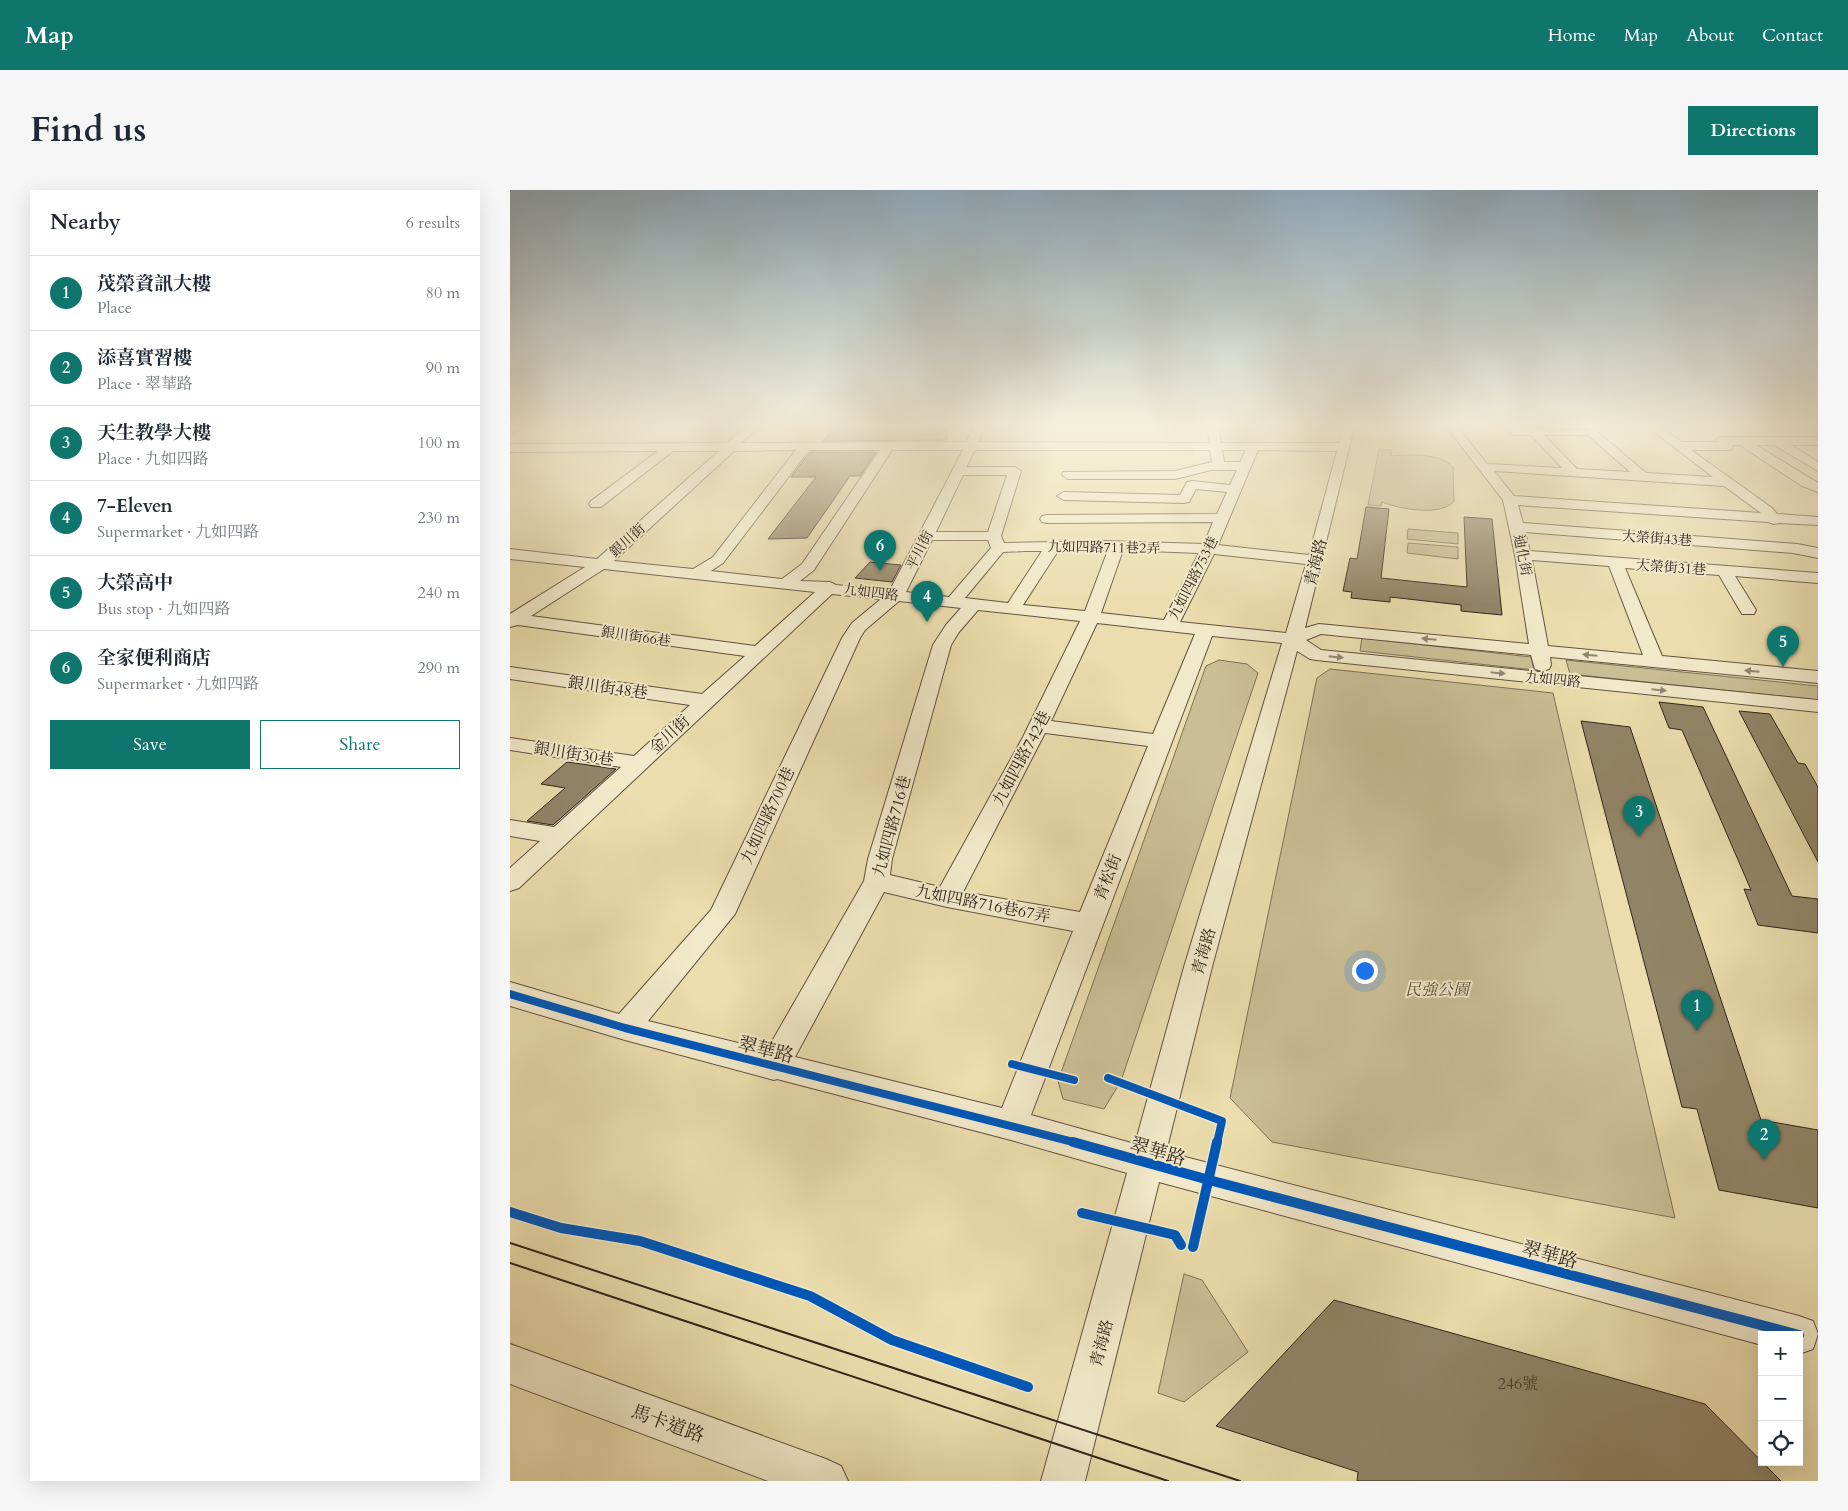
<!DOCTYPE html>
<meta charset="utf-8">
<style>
body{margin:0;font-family:Cardo,"Noto Serif TC",serif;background:#f6f6f7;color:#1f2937}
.controls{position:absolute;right:15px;bottom:15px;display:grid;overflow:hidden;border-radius:0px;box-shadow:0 5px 20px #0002}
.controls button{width:45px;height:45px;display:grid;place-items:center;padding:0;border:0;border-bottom:1px solid #e0e1e3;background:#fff;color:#1f2937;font:25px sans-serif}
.you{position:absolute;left:854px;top:780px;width:18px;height:18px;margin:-12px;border:4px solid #fff;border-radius:50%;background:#1a73e8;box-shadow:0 0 0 8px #1a73e833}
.badge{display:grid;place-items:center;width:32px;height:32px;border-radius:50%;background:#0f766e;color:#fff;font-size:16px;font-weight:700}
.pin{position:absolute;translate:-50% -41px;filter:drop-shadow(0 1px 2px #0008)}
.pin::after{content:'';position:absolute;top:26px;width:18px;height:15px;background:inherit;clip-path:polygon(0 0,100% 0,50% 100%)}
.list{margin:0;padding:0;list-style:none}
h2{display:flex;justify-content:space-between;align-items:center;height:65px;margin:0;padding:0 20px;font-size:21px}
h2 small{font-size:16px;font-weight:400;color:#747a83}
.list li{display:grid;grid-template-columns:32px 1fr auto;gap:15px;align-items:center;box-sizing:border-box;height:75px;padding:0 20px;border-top:1px solid #e0e1e3}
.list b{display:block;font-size:19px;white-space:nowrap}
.list p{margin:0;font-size:16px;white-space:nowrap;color:#747a83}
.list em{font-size:16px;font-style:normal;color:#747a83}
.actions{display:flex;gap:10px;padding:15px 20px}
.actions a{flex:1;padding:11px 0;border:1px solid #0f766e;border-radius:0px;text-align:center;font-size:18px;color:#0f766e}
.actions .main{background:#0f766e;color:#fff}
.icon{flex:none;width:28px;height:28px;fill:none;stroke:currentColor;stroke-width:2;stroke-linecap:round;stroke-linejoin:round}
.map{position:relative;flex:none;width:1308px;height:1291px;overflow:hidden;border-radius:0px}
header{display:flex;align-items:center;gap:30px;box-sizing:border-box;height:70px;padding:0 25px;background:#0f766e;color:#fff}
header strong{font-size:24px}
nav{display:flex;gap:28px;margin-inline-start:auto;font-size:18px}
.intro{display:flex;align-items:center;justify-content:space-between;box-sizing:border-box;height:120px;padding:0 30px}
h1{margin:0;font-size:35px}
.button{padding:12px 22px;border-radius:0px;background:#0f766e;color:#fff;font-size:18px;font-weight:700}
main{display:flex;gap:30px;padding:0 30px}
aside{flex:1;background:#fff;border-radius:0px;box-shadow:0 5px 20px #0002}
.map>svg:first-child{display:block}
</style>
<header>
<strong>Map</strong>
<nav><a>Home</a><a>Map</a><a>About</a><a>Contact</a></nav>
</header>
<div class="intro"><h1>Find us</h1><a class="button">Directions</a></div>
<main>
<aside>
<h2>Nearby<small>6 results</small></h2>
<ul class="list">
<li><span class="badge">1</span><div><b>茂榮資訊大樓</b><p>Place</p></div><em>80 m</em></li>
<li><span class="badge">2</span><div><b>添喜實習樓</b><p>Place · 翠華路</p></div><em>90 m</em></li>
<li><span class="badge">3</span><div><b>天生教學大樓</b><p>Place · 九如四路</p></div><em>100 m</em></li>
<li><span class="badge">4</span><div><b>7-Eleven</b><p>Supermarket · 九如四路</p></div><em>230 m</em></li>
<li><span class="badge">5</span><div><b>大榮高中</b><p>Bus stop · 九如四路</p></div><em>240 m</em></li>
<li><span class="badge">6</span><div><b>全家便利商店</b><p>Supermarket · 九如四路</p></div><em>290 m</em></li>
</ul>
<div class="actions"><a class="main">Save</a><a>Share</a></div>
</aside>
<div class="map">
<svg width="1308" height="1291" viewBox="0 0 1308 1291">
<rect width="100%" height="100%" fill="#ebddad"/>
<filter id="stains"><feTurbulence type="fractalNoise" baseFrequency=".004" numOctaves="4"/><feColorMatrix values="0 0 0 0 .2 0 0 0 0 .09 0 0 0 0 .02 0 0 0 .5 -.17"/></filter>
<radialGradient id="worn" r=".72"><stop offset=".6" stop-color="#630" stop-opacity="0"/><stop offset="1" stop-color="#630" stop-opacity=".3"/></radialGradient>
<g fill="#cbbe94" stroke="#7e7158">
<path d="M869 259 881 260V266C899 265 929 262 943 277L944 311C931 327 889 319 872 312L871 316 858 315Z"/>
<path d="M898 339 948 343V354L897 349Z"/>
<path d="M898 353 948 357V369L897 363Z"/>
<path d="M852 448 1021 467 1024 480 850 461Z"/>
<path d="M709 470 737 474 748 483 611 891 594 919 553 909 548 891 696 476Z"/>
<path d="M1056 470 1308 496V510L1060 484Z"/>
<path d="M820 479 1043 503 1165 1028 762 952 720 908 807 488Z"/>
<path d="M674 1084 692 1090 738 1162 674 1212 648 1203Z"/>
</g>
<g fill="#928467" stroke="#31241c">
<path d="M327 234H437V250L313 251Z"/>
<path d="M300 262H366L350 286H340L297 348 258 349 306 287H281Z"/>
<path d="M856 317 879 319 871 388 957 397 954 327 982 329 992 425 951 421V415L880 407V412L841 408 842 402 833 401 840 368 847 369Z"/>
<path d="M360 372 391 375 382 392 345 388Z"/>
<path d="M1149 512 1193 517 1282 706 1308 709V743L1248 735 1234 699 1241 700 1172 540 1159 538Z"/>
<path d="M1229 521 1260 524 1288 573 1295 574 1308 597V672Z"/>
<path d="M1071 531 1120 537 1251 930 1308 940V1018L1209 1000 1187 919 1172 917Z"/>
<path d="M57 572 106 579 43 635 17 631 55 598 31 594Z"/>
<path d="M824 1110 1195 1214 1271 1291H847L848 1282 706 1236Z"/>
</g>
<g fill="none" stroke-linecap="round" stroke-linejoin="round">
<defs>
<g id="minor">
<path d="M5 234H19L0 244V236Z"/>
<path d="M240 234H252L231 253 456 252 466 234H477L468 252 700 253 697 234H708L711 253H829L835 234H845L795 438 809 434 1019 454 1005 365 993 310 934 234H945L977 274 1052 278 1021 245H1004L998 242 1004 239H1014L1012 234H1022L1027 239 1085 240 1136 283 1203 287 1134 234H1146L1172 252H1206L1207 249 1211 247H1308V255H1281L1308 272V281L1264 255H1246L1308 293V302L1292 296 1230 255H1223L1222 259 1218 260H1181L1262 318 1267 324 1308 327V335L1269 333 1264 334 1258 332 1008 315 1013 333 1287 354 1308 358V368L1283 363 1015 342 1020 361 1308 383V393L1225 386 1246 420 1244 424H1232L1209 385 1115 378 1152 466 1308 481V493L1040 467 1041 475 1039 479 1032 481 1025 479 1021 465 811 444 796 450 811 460 1308 510V522L806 470 800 469 787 461 702 777 656 962 1289 1126 1303 1131 1308 1144 1303 1159 1289 1164V1145H1252V1155L649 992 575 1291H531L617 983 501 950 267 889 264 890 115 850 0 816V792L109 824 201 720 332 448 342 433 371 409 322 404 9 698 0 701V678L30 651 0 646V630L44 637 111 577 0 560V548L124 566 180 515 0 489V477L192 504 235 466 8 435 0 437V424L75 377 0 369V359L87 369 209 261H163L91 317H81L79 314 81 311 148 261 0 262V254L217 253ZM1034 245H1078L1120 282 1067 279ZM286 260 203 367 183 379 104 371 224 261ZM299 260H370L292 374 272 389 201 381 213 373ZM382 260H453L380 400 326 395 320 392 290 391 304 380ZM465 260H700L702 272 665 281 553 282 552 285 558 289H665L701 280H727L720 295 682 291 677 292 670 305 554 302 547 306 554 310 674 313 679 312 686 299 717 302 707 324 537 325 532 326 530 329 532 332 537 333 703 332 694 354 594 351 494 353 491 346 511 281 505 277H456ZM712 260H736L730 272H714ZM748 260 827 261 799 365 708 355ZM984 281 1214 296 1251 323 1004 306ZM453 285H497L478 342H426ZM422 350H478L481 358 439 407 396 402ZM594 360H598L575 421 513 415 548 361ZM613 360 689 363 654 430 591 423ZM515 361H532L498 413 455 408 493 362ZM704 364 796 374 776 443 670 432ZM1022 370 1099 376 1133 465 1038 456ZM94 379 305 402 245 456 21 426ZM389 411 451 418 436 435 423 455 358 669 354 691 257 860 138 831 225 724 350 448 355 440ZM468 420 570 431 513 547 430 697 380 685 382 669 441 455 449 442ZM587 433 685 444 643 544 541 531ZM702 446 772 453 674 777 625 954 521 925ZM535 543 638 556 570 722 453 702ZM374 702 437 717 563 741 492 918 285 867Z"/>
<path d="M0 1154 316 1269 331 1276 338 1291H258L0 1194Z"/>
</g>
</defs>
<use href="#minor" stroke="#605240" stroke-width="2"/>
<use href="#minor" fill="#f2e9ca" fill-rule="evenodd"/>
<g stroke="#31241c" stroke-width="2">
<path d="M0 1053 730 1291"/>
<path d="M0 1073 658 1291"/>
</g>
<defs>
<g id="cycleway-far1">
<path d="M0 804 115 838 567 953"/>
<path d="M502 874 564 890"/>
<path d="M598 888 712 931 707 953"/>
</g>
<g id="cycleway">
<path d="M563 952 699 990 1289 1145"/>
<path d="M0 1022 51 1038 130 1051 300 1106 382 1150 518 1197"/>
<path d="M572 1023 665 1045 671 1055"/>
<path d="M683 1057 707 952"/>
</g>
</defs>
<use href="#cycleway-far1" stroke="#f2e9ca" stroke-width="11"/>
<use href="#cycleway" stroke="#f2e9ca" stroke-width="13"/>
<use href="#cycleway-far1" stroke="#0057b8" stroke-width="8"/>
<use href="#cycleway" stroke="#0057b8" stroke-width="10"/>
</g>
<defs><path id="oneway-solid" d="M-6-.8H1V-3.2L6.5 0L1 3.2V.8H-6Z" transform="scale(1.25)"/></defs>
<g fill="#928673">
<use href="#oneway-solid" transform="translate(919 449) rotate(-175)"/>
<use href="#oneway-solid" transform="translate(1080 465) rotate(-175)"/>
<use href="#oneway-solid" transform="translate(826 467) rotate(6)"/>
<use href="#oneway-solid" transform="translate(1242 481) rotate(-175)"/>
<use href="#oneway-solid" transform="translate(988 483) rotate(6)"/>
<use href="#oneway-solid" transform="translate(1149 500) rotate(6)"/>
</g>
<linearGradient id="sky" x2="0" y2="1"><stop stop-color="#90abbd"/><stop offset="0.57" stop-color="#f6f0da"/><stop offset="1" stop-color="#f6f0da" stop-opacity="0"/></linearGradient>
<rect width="1308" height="414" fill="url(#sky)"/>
<g text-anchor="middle" stroke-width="4" stroke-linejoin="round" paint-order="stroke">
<g font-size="14" fill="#31241c" stroke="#f2e9ca">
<text transform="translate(1147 348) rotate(4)" y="5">大榮街43巷</text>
<text transform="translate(117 350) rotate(-42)" y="5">銀川街</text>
<text transform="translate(594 357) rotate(1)" y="5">九如四路711巷2弄</text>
<text transform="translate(409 360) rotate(-63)" y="5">平川街</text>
<text transform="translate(1013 365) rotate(79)" y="5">迪化街</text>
<text transform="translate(1161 377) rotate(4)" y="5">大榮街31巷</text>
<text transform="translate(683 388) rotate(-63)" y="5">九如四路753巷</text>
<text transform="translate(361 402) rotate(7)" y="5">九如四路</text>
<text transform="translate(126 446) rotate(8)" y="5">銀川街66巷</text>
<text transform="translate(1043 489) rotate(6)" y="5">九如四路</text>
</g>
<g font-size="16" fill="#31241c" stroke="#f2e9ca">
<text transform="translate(805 372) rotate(-76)" y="6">青海路</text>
<text transform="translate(98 497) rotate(8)" y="6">銀川街48巷</text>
<text transform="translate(159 544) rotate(-43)" y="6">金川街</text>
<text transform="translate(64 563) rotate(9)" y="6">銀川街30巷</text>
<text transform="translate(511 568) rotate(-62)" y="6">九如四路742巷</text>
<text transform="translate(257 625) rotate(-65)" y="6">九如四路700巷</text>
<text transform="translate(381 636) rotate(-75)" y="6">九如四路716巷</text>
<text transform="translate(597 687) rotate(-69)" y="6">青松街</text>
<text transform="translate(473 713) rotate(11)" y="6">九如四路716巷67弄</text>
<text transform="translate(693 761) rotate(-74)" y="6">青海路</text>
<text transform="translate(591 1153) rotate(-75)" y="6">青海路</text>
</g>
<g font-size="16" font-style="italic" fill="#584a3a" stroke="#f2e9ca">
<text x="927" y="805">民強公園</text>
</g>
<g font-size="16" fill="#493c2f">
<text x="1008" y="1199">246號</text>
</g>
<g font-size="19" fill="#31241c" stroke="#f2e9ca">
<text transform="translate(256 859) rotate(14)" y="7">翠華路</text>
<text transform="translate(648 961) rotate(16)" y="7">翠華路</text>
<text transform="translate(1040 1064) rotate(15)" y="7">翠華路</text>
<text transform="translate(158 1233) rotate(20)" y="7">馬卡道路</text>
</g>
</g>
<rect width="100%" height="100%" filter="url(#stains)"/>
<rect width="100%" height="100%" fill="url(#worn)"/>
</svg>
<div class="controls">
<button>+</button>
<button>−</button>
<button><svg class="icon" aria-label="locate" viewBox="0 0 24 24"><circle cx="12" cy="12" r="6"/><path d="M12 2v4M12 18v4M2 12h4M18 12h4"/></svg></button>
</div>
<div class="you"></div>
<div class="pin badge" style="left:1187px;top:841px">1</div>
<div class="pin badge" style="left:1254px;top:970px">2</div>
<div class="pin badge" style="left:1129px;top:647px">3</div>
<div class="pin badge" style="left:417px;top:432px">4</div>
<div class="pin badge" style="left:1273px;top:477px">5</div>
<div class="pin badge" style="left:370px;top:381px">6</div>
</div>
</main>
